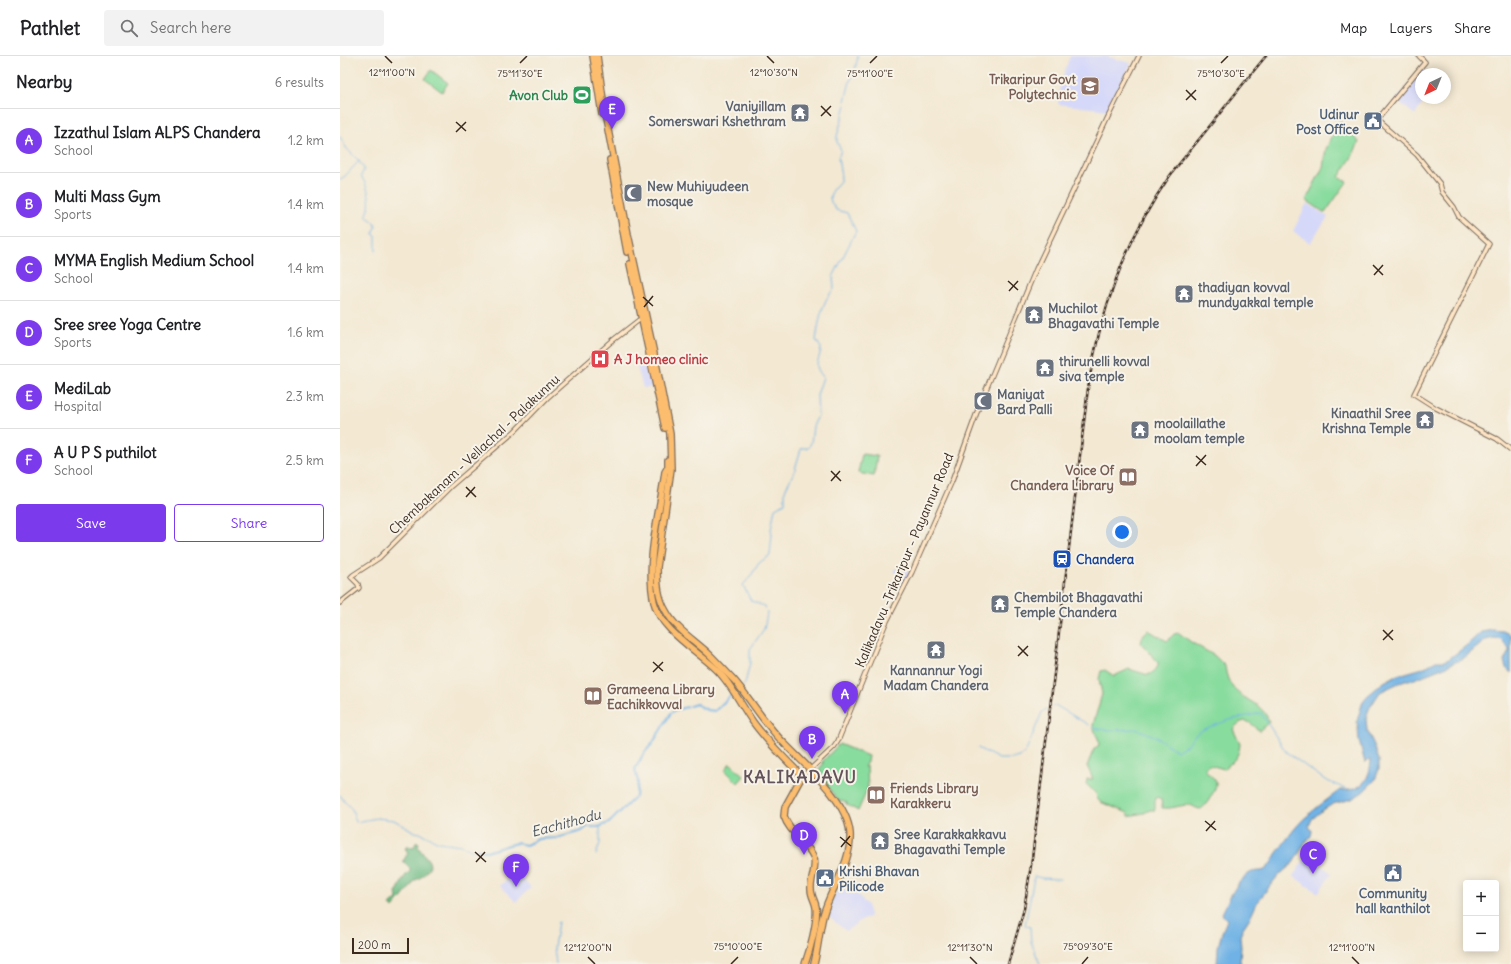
<!DOCTYPE html>
<meta charset="utf-8">
<style>
body{margin:0;font-family:Delius,sans-serif;background:#f2f2f2;color:#202124}
.controls{position:absolute;right:12px;bottom:12px;display:grid;overflow:hidden;border-radius:4px;box-shadow:0 2px 10px #0003}
.controls button{width:36px;height:36px;display:grid;place-items:center;padding:0;border:0;border-bottom:1px solid #e0e0e0;background:#fff;color:#202124;font:20px sans-serif}
.compass{position:absolute;left:1075px;top:12px;width:36px;height:36px;border-radius:50%;background:#fff;box-shadow:0 2px 10px #0003;rotate:223deg}
.scale{position:absolute;left:12px;bottom:10px;width:57px;box-sizing:border-box;padding-left:4px;border:2px solid #3b2a1e;border-top:0;font-size:11px;line-height:14px;white-space:nowrap;color:#3b2a1e;-webkit-text-stroke:3px #f7f3e8;paint-order:stroke}
.you{position:absolute;left:782px;top:476px;width:14px;height:14px;margin:-10px;border:3px solid #fff;border-radius:50%;background:#1a73e8;box-shadow:0 0 0 6px #1a73e833}
.badge{display:grid;place-items:center;width:26px;height:26px;border-radius:50%;background:#7c3aed;color:#fff;font-size:13px;font-weight:700}
.pin{position:absolute;translate:-50% -33px;filter:drop-shadow(0 1px 2px #0008)}
.pin::after{content:'';position:absolute;top:21px;width:14px;height:12px;background:inherit;clip-path:polygon(0 0,100% 0,50% 100%)}
.list{margin:0;padding:0;list-style:none}
h2{display:flex;justify-content:space-between;align-items:center;height:52px;margin:0;padding:0 16px;font-size:17px}
h2 small{font-size:13px;font-weight:400;color:#757577}
.list li{display:grid;grid-template-columns:26px 1fr auto;gap:12px;align-items:center;box-sizing:border-box;height:64px;padding:0 16px;border-top:1px solid #e0e0e0}
.list b{display:block;font-size:15px;white-space:nowrap}
.list p{margin:0;font-size:13px;white-space:nowrap;color:#757577}
.list em{font-size:13px;font-style:normal;color:#757577}
.actions{display:flex;gap:8px;padding:12px 16px}
.actions a{flex:1;padding:9px 0;border:1px solid #7c3aed;border-radius:4px;text-align:center;font-size:14px;color:#7c3aed}
.actions .main{background:#7c3aed;color:#fff}
.icon{flex:none;width:22px;height:22px;fill:none;stroke:currentColor;stroke-width:2;stroke-linecap:round;stroke-linejoin:round}
.map{position:relative;flex:none;width:1171px;height:908px;overflow:hidden}
header{display:flex;align-items:center;gap:24px;box-sizing:border-box;height:56px;padding:0 20px;background:#fff;border-bottom:1px solid #e0e0e0}
header strong{font-size:19px}
nav{display:flex;gap:22px;margin-inline-start:auto;font-size:14px}
.search{width:280px;height:36px;background:#f2f2f2;display:flex;align-items:center;gap:10px;box-sizing:border-box;padding:0 14px;border-radius:4px;color:#757577;font-size:15px}
main{display:flex}
aside{flex:1;background:#fff}
.map>svg:first-child{display:block}
</style>
<header>
<strong>Pathlet</strong>
<div class="search"><svg class="icon" aria-label="search" viewBox="0 0 24 24"><circle cx="10" cy="10" r="6"/><path d="M15 15l6 6"/></svg>Search here</div>
<nav><a>Map</a><a>Layers</a><a>Share</a></nav>
</header>
<main>
<aside>
<h2>Nearby<small>6 results</small></h2>
<ul class="list">
<li><span class="badge">A</span><div><b>Izzathul Islam ALPS Chandera</b><p>School</p></div><em>1.2 km</em></li>
<li><span class="badge">B</span><div><b>Multi Mass Gym</b><p>Sports</p></div><em>1.4 km</em></li>
<li><span class="badge">C</span><div><b>MYMA English Medium School</b><p>School</p></div><em>1.4 km</em></li>
<li><span class="badge">D</span><div><b>Sree sree Yoga Centre</b><p>Sports</p></div><em>1.6 km</em></li>
<li><span class="badge">E</span><div><b>MediLab</b><p>Hospital</p></div><em>2.3 km</em></li>
<li><span class="badge">F</span><div><b>A U P S puthilot</b><p>School</p></div><em>2.5 km</em></li>
</ul>
<div class="actions"><a class="main">Save</a><a>Share</a></div>
</aside>
<div class="map">
<svg width="1171" height="908" viewBox="0 0 1171 908">
<rect width="100%" height="100%" fill="#f7f3e8"/>
<filter id="ink" filterUnits="userSpaceOnUse"><feTurbulence type="fractalNoise" baseFrequency=".025" numOctaves="2"/><feDisplacementMap in="SourceGraphic" scale="8" xChannelSelector="R" yChannelSelector="G"/><feConvolveMatrix kernelMatrix="1 2 1 2 8 2 1 2 1" color-interpolation-filters="sRGB"/></filter>
<filter id="wash" filterUnits="userSpaceOnUse"><feTurbulence type="fractalNoise" baseFrequency=".012" numOctaves="4" result="noise"/><feDisplacementMap in="SourceGraphic" scale="16" xChannelSelector="R" yChannelSelector="G"/><feGaussianBlur stdDeviation="0.9" result="paint"/><feColorMatrix in="noise" values="0 0 0 0 0 0 0 0 0 0 0 0 0 0 0 0 0 1.4 0 .05"/><feComposite in="paint" operator="in"/></filter>
<g filter="url(#wash)">
<rect width="100%" height="100%" fill="#f3e8d2"/>
<g fill="#d5d8f9">
<path d="M730 0H765L791 7 768 54 718 48V39L723 20Z"/>
<path d="M1083 12 1088 18H1081V42H1086L1075 59 1056 44Z"/>
<path d="M967 147 988 161 970 187 953 175Z"/>
<path d="M312 306 317 331 303 332 296 308Z"/>
<path d="M559 510 568 513 567 516 570 518 562 534 557 531 560 525 557 518 554 515Z"/>
<path d="M967 800 992 817 978 837 953 820Z"/>
<path d="M174 816 191 831 176 846 160 830Z"/>
<path d="M503 826 521 842 527 849 530 859 529 861 523 863 506 875 483 856Z"/>
</g>
<g fill="#88dc9e" stroke="#62835e">
<path d="M91 14 108 27 102 36 85 23Z"/>
<path d="M1000 65 1019 86 1012 101 999 121 1007 126 985 157 966 144 983 111 986 93Z"/>
<path d="M522 398 537 400 534 420 518 417Z"/>
<path d="M808 574 827 585 834 578 839 577 851 586 875 600 885 610C889 648 921 639 929 666L920 674H918C908 664 904 661 893 673L900 688C899 702 893 705 884 713L870 709 867 710 865 713C867 718 876 722 876 727 877 732 865 753 860 753 856 753 853 749 849 749 840 749 832 753 824 752H822L821 743 817 741 815 745V754H810L804 757 789 760 788 757 760 746 757 742 756 737 746 728 747 723H753L747 710 754 693 759 689C759 681 754 676 753 669L762 638 759 623 761 615 765 614 774 620 789 613 808 619C813 617 819 612 818 606L801 587 803 579Z"/>
<path d="M499 688 528 700 527 706 524 711H527L528 732 518 755 506 748 507 746 506 747 502 745 500 746 478 719 481 715 479 713 484 707 482 706Z"/>
<path d="M390 707 404 720 398 727 385 714Z"/>
</g>
<path fill="#6ebc85" stroke="#547352" d="M77 785 79 787 78 791 89 805 90 809C88 815 81 823 75 824L69 833 53 852 50 849 57 842 56 837 65 820 70 815V812L63 805 68 797 65 792H67L68 790 73 792Z"/>
<path fill="#70b2e5" stroke="#566e82" d="M1153 574 1163 575 1171 579V617L1166 612 1164 605 1169 595 1168 591 1161 584 1155 582 1150 583 1146 584 1124 602 1105 611 1072 624H1065L1040 636 1029 653 1026 663 1027 674 1034 689 1039 704V713L1035 724 1023 736 1012 743 993 748 983 754 972 763 969 770 972 775 971 780 965 787 953 807 937 821 918 845 911 860 903 872 900 880 901 891 900 904 901 908H877L878 891 882 876 887 864 882 858C887 845 898 822 912 816 919 814 923 817 928 811 932 807 933 803 936 798 941 791 947 783 952 776 965 759 983 747 1000 734 1021 736 1030 724 1031 704L1029 703 1025 707 1019 684 1017 665 1023 645 1027 640 1044 626 1055 620 1083 612 1096 605H1104L1109 603 1127 589 1141 576Z"/>
<g fill="none" stroke-linecap="round" stroke-linejoin="round">
<g stroke="#70b2e5" stroke-width="1">
<path d="M505 45 510 25 515 14 518 0"/>
<path d="M0 81 7 93 19 105 4 121 0 123"/>
<path d="M19 105 24 113 21 120C28 130 33 148 26 160L34 166 36 171 33 178 36 180V195"/>
<path d="M402 631 405 628 410 607V593L424 573 426 563 427 557 424 550 411 545 403 529 410 521 419 507 430 499 432 478 431 473 435 452 445 447V434L454 416 461 393 462 392H468L471 387 473 370 478 360 477 339 483 321C472 307 479 308 481 292L476 284C479 266 481 246 494 233L493 221 516 175 507 157 496 154 491 146 490 142 492 134 500 125 501 121 498 102 501 94 497 86V80L506 49"/>
<path d="M712 651 715 649 749 669"/>
<path d="M753 670 758 673 770 674 796 673 815 680 837 695 848 688 856 678 864 673 889 664 921 657 946 696 985 724 1008 734"/>
<path d="M638 692 659 703H672L680 701 686 695 702 656 706 653"/>
<path d="M0 739 5 746 12 753 16 766 37 762 54 764 75 776 80 777 99 786 121 789 131 794H137"/>
<path d="M256 799 260 787V771"/>
<path d="M216 908 214 891 218 866"/>
<path d="M700 908 691 886 690 871 685 869 694 822V820L701 822 720 823"/>
</g>
<g stroke="#70b2e5" stroke-width="2">
<path d="M350 650 356 648 367 654 375 655 392 638 399 634"/>
<path d="M137 794 149 795 176 787 186 789 198 783 217 782 242 775 247 771H258L269 767 296 740 298 726 295 713 304 697 312 688 331 657 335 654 347 651"/>
</g>
</g>
</g>
<g filter="url(#ink)">
<g fill="none" stroke-linecap="round" stroke-linejoin="round">
<defs>
<g id="secondary">
<path d="M1079 0 1085 6 1037 64 1077 99 1100 128 1102 136 1114 151 1119 161 1149 188 1074 338 1096 352 1157 383 1171 394"/>
<path d="M0 547 19 532 18 528 11 521 13 519 39 502 110 431 175 375 207 342 272 285 299 264"/>
<path d="M461 722 494 691 498 685 545 569 572 516 612 425 640 348 696 213 768 61 799 0"/>
</g>
<g id="highway">
<path d="M253 0 262 58"/>
<path d="M257 0 265 58 288 178 316 307 330 378 331 413 317 511C317 527 318 542 326 555 336 574 356 585 371 600 379 608 386 616 394 624 412 645 425 669 445 688 467 711 507 744 510 777 512 808 490 832 483 860 479 876 478 892 474 908"/>
<path d="M270 104 287 196"/>
<path d="M290 208 325 372"/>
<path d="M328 404V411L325 416C320 455 305 508 314 546 321 575 357 594 377 614 392 629 401 649 413 666 426 684 442 700 458 716L461 722 445 751 444 760C449 776 466 785 473 800 478 810 470 822 471 833 471 840 475 845 476 851 478 865 470 894 465 908"/>
</g>
</defs>
<use href="#secondary" stroke="#7b6c5d" stroke-width="5.5"/>
<use href="#highway" stroke="#7b6c5d" stroke-width="8"/>
<use href="#secondary" stroke="#fee5c5" stroke-width="3.5"/>
<use href="#highway" stroke="#fcbd6e" stroke-width="5.5"/>
<defs>
<path id="rail" d="M668 908 684 853 692 803 748 332C759 258 786 183 829 121 840 106 853 91 865 76 885 51 905 25 926 0"/>
</defs>
<use href="#rail" stroke="#3b2a1e" stroke-width="2.5"/>
<use href="#rail" stroke="#f7f3e8" stroke-width="1" stroke-dasharray="3" stroke-linecap="butt"/>
</g>
</g>
<path fill="none" stroke="#3b2a1e" stroke-width="1.5" d="M45 0 52 7M427 0 434 7M180 7 187 0M530 7 537 0M881 7 888 0M846 34 856 44M846 44 856 34M481 50 491 60M481 60 491 50M116 66 126 75M116 76 126 66M1033 209 1043 219M1034 219 1043 209M668 225 678 234M669 235 678 225M303 241 313 250M304 251 313 240M856 400 866 409M856 410 866 399M491 415 501 425M491 425 500 415M126 431 136 441M126 441 135 431M1043 574 1053 584M1043 584 1053 574M678 590 688 600M678 600 688 590M313 606 323 615M313 616 323 606M865 765 876 774M866 775 875 765M500 781 511 790M501 791 510 780M135 796 146 806M136 806 145 796M248 901 255 908M630 901 637 908M1012 901 1019 908M391 908 398 901M742 908 748 901"/>
<defs>
<symbol id="university-square" viewBox="-11 -11 22 22"><rect x="-9" y="-9" width="18" height="18" rx="4" fill="#8d6e63" stroke="#f7f3e8"/><path d="M0-5L7-2L0 1L-7-2ZM-4 1L0 2.5L4 1V4Q0 6-4 4Z" fill="#fff"/></symbol>
<symbol id="stadium-square" viewBox="-11 -11 22 22"><rect x="-9" y="-9" width="18" height="18" rx="4" fill="#2e9e5b" stroke="#f7f3e8"/><path d="M0-5a6.5 5 0 1 0 0 10a6.5 5 0 1 0 0-10ZM-3.5-1.8h7v3.6h-7Z" fill="#fff"/></symbol>
<symbol id="temple-square" viewBox="-11 -11 22 22"><rect x="-9" y="-9" width="18" height="18" rx="4" fill="#6b7280" stroke="#f7f3e8"/><path d="M0-6L5-2H3V0L6.5 2.5H4V6H1.5V3h-3V6H-4V2.5H-6.5L-3 0V-2H-5Z" fill="#fff"/></symbol>
<symbol id="civic-square" viewBox="-11 -11 22 22"><rect x="-9" y="-9" width="18" height="18" rx="4" fill="#5c6f8a" stroke="#f7f3e8"/><path d="M-.6-6.5H3V-4.5H.6V-3L4-1V1h2V6H-6V1h2V-1L-.6-3ZM-1.2 2.5V6h2.4V2.5Z" fill="#fff"/></symbol>
<symbol id="mosque-square" viewBox="-11 -11 22 22"><rect x="-9" y="-9" width="18" height="18" rx="4" fill="#6b7280" stroke="#f7f3e8"/><path d="M3.5-4.9A6 6 0 1 0 3.5 4.9A5 5 0 1 1 3.5-4.9Z" fill="#fff"/></symbol>
<symbol id="hospital-square" viewBox="-11 -11 22 22"><rect x="-9" y="-9" width="18" height="18" rx="4" fill="#e0444e" stroke="#f7f3e8"/><path d="M-5-5h3v3.5h4V-5h3V5h-3V1.5h-4V5h-3Z" fill="#fff"/></symbol>
<symbol id="library-square" viewBox="-11 -11 22 22"><rect x="-9" y="-9" width="18" height="18" rx="4" fill="#8d6e63" stroke="#f7f3e8"/><path d="M-6-4Q-3-5.5-.7-3.5V5Q-3 3-6 4ZM6-4Q3-5.5 .7-3.5V5Q3 3 6 4Z" fill="#fff"/></symbol>
<symbol id="station-square" viewBox="-11 -11 22 22"><rect x="-9" y="-9" width="18" height="18" rx="4" fill="#1a4fb4" stroke="#f7f3e8"/><path d="M-3-6H3Q5-6 5-4V2Q5 4 3 4L4.5 6H3L1.5 4h-3L-3 6H-4.5L-3 4Q-5 4-5 2V-4Q-5-6-3-6ZM-3.5-4v3h7v-3ZM-3.5 1v1.5H-2V1ZM2 1v1.5H3.5V1Z" fill="#fff"/></symbol>
</defs>
<g fill-rule="evenodd">
<use href="#university-square" x="739" y="19" width="22" height="22"/>
<use href="#stadium-square" x="231" y="28" width="22" height="22"/>
<use href="#temple-square" x="449" y="46" width="22" height="22"/>
<use href="#civic-square" x="1022" y="54" width="22" height="22"/>
<use href="#mosque-square" x="282" y="126" width="22" height="22"/>
<use href="#temple-square" x="833" y="227" width="22" height="22"/>
<use href="#temple-square" x="683" y="248" width="22" height="22"/>
<use href="#hospital-square" x="249" y="292" width="22" height="22"/>
<use href="#temple-square" x="694" y="301" width="22" height="22"/>
<use href="#mosque-square" x="632" y="334" width="22" height="22"/>
<use href="#temple-square" x="1074" y="353" width="22" height="22"/>
<use href="#temple-square" x="789" y="363" width="22" height="22"/>
<use href="#library-square" x="777" y="410" width="22" height="22"/>
<use href="#station-square" x="711" y="492" width="22" height="22"/>
<use href="#temple-square" x="649" y="537" width="22" height="22"/>
<use href="#temple-square" x="585" y="583" width="22" height="22"/>
<use href="#library-square" x="242" y="629" width="22" height="22"/>
<use href="#library-square" x="525" y="728" width="22" height="22"/>
<use href="#temple-square" x="529" y="774" width="22" height="22"/>
<use href="#civic-square" x="1042" y="806" width="22" height="22"/>
<use href="#civic-square" x="474" y="811" width="22" height="22"/>
</g>
<g text-anchor="middle" stroke-width="4" stroke-linejoin="round" paint-order="stroke">
<g font-size="13" font-weight="bold" fill="#785e54" stroke="#f7f3e8" text-anchor="end">
<text x="736" y="28">Trikaripur Govt<tspan x="736" dy="15">Polytechnic</tspan></text>
<text x="774" y="419">Voice Of<tspan x="774" dy="15">Chandera Library</tspan></text>
<text x="267" y="638" text-anchor="start">Grameena Library<tspan x="267" dy="15">Eachikkovval</tspan></text>
<text x="550" y="737" text-anchor="start">Friends Library<tspan x="550" dy="15">Karakkeru</tspan></text>
</g>
<g font-size="13" font-weight="bold" fill="#27864d" stroke="#f7f3e8" text-anchor="end">
<text x="228" y="44">Avon Club</text>
</g>
<g font-size="13" font-weight="bold" fill="#5b616d" stroke="#f7f3e8" text-anchor="start">
<text x="446" y="55" text-anchor="end">Vaniyillam<tspan x="446" dy="15">Somerswari Kshethram</tspan></text>
<text x="307" y="135">New Muhiyudeen<tspan x="307" dy="15">mosque</tspan></text>
<text x="858" y="236">thadiyan kovval<tspan x="858" dy="15">mundyakkal temple</tspan></text>
<text x="708" y="257">Muchilot<tspan x="708" dy="15">Bhagavathi Temple</tspan></text>
<text x="719" y="310">thirunelli kovval<tspan x="719" dy="15">siva temple</tspan></text>
<text x="657" y="343">Maniyat<tspan x="657" dy="15">Bard Palli</tspan></text>
<text x="1071" y="362" text-anchor="end">Kinaathil Sree<tspan x="1071" dy="15">Krishna Temple</tspan></text>
<text x="814" y="372">moolaillathe<tspan x="814" dy="15">moolam temple</tspan></text>
<text x="674" y="546">Chembilot Bhagavathi<tspan x="674" dy="15">Temple Chandera</tspan></text>
<text x="596" y="619" text-anchor="middle">Kannannur Yogi<tspan x="596" dy="15">Madam Chandera</tspan></text>
<text x="554" y="783">Sree Karakkakkavu<tspan x="554" dy="15">Bhagavathi Temple</tspan></text>
</g>
<g font-size="13" font-weight="bold" fill="#4e5e75" stroke="#f7f3e8" text-anchor="end">
<text x="1019" y="63">Udinur<tspan x="1019" dy="15">Post Office</tspan></text>
<text x="499" y="820" text-anchor="start">Krishi Bhavan<tspan x="499" dy="15">Pilicode</tspan></text>
<text x="1053" y="842" text-anchor="middle">Community<tspan x="1053" dy="15">hall kanthilot</tspan></text>
</g>
<g font-size="13" font-weight="bold" fill="#be3a42" stroke="#f7f3e8" text-anchor="start">
<text x="274" y="308">A J homeo clinic</text>
</g>
<g font-size="13" fill="#3b2a1e" stroke="#f7f3e8">
<text transform="translate(134 398) rotate(-43)" y="5">Chembakanam - Vellachal - Palakunnu</text>
<text transform="translate(564 504) rotate(-67)" y="5">Kalikadavu -Trikaripur - Payannur Road</text>
</g>
<g font-size="13" font-weight="bold" fill="#164399" stroke="#f7f3e8" text-anchor="start">
<text x="736" y="508">Chandera</text>
</g>
<g font-size="14" font-style="italic" fill="#4b535a" stroke="#f7f3e8">
<text transform="translate(226 767) rotate(-15)" y="5">Eachithodu</text>
</g>
<g font-size="17" font-weight="bold" letter-spacing="1" fill="#63535b" stroke="#f7f3e8">
<text x="460" y="727">KALIKADAVU</text>
</g>
</g>
<g font-size="10" text-anchor="middle" fill="#3b2a1e" stroke="#f7f3e8" stroke-width="4" stroke-linejoin="round" paint-order="stroke">
<text x="52" y="20">12°11'00"N</text>
<text x="434" y="20">12°10'30"N</text>
<text x="180" y="21">75°11'30"E</text>
<text x="530" y="21">75°11'00"E</text>
<text x="881" y="21">75°10'30"E</text>
<text x="398" y="894">75°10'00"E</text>
<text x="748" y="894">75°09'30"E</text>
<text x="248" y="895">12°12'00"N</text>
<text x="630" y="895">12°11'30"N</text>
<text x="1012" y="895">12°11'00"N</text>
</g>
</svg>
<div class="controls">
<button>+</button>
<button>−</button>
</div>
<svg class="compass" viewBox="-18 -18 36 36"><path d="M0-13l5 13h-10z" fill="#e53935"/><path d="M0 13l5-13h-10z" fill="#757577"/></svg>
<div class="scale">200 m</div>
<div class="you"></div>
<div class="pin badge" style="left:505px;top:658px">A</div>
<div class="pin badge" style="left:472px;top:703px">B</div>
<div class="pin badge" style="left:973px;top:818px">C</div>
<div class="pin badge" style="left:464px;top:799px">D</div>
<div class="pin badge" style="left:272px;top:73px">E</div>
<div class="pin badge" style="left:176px;top:831px">F</div>
</div>
</main>
